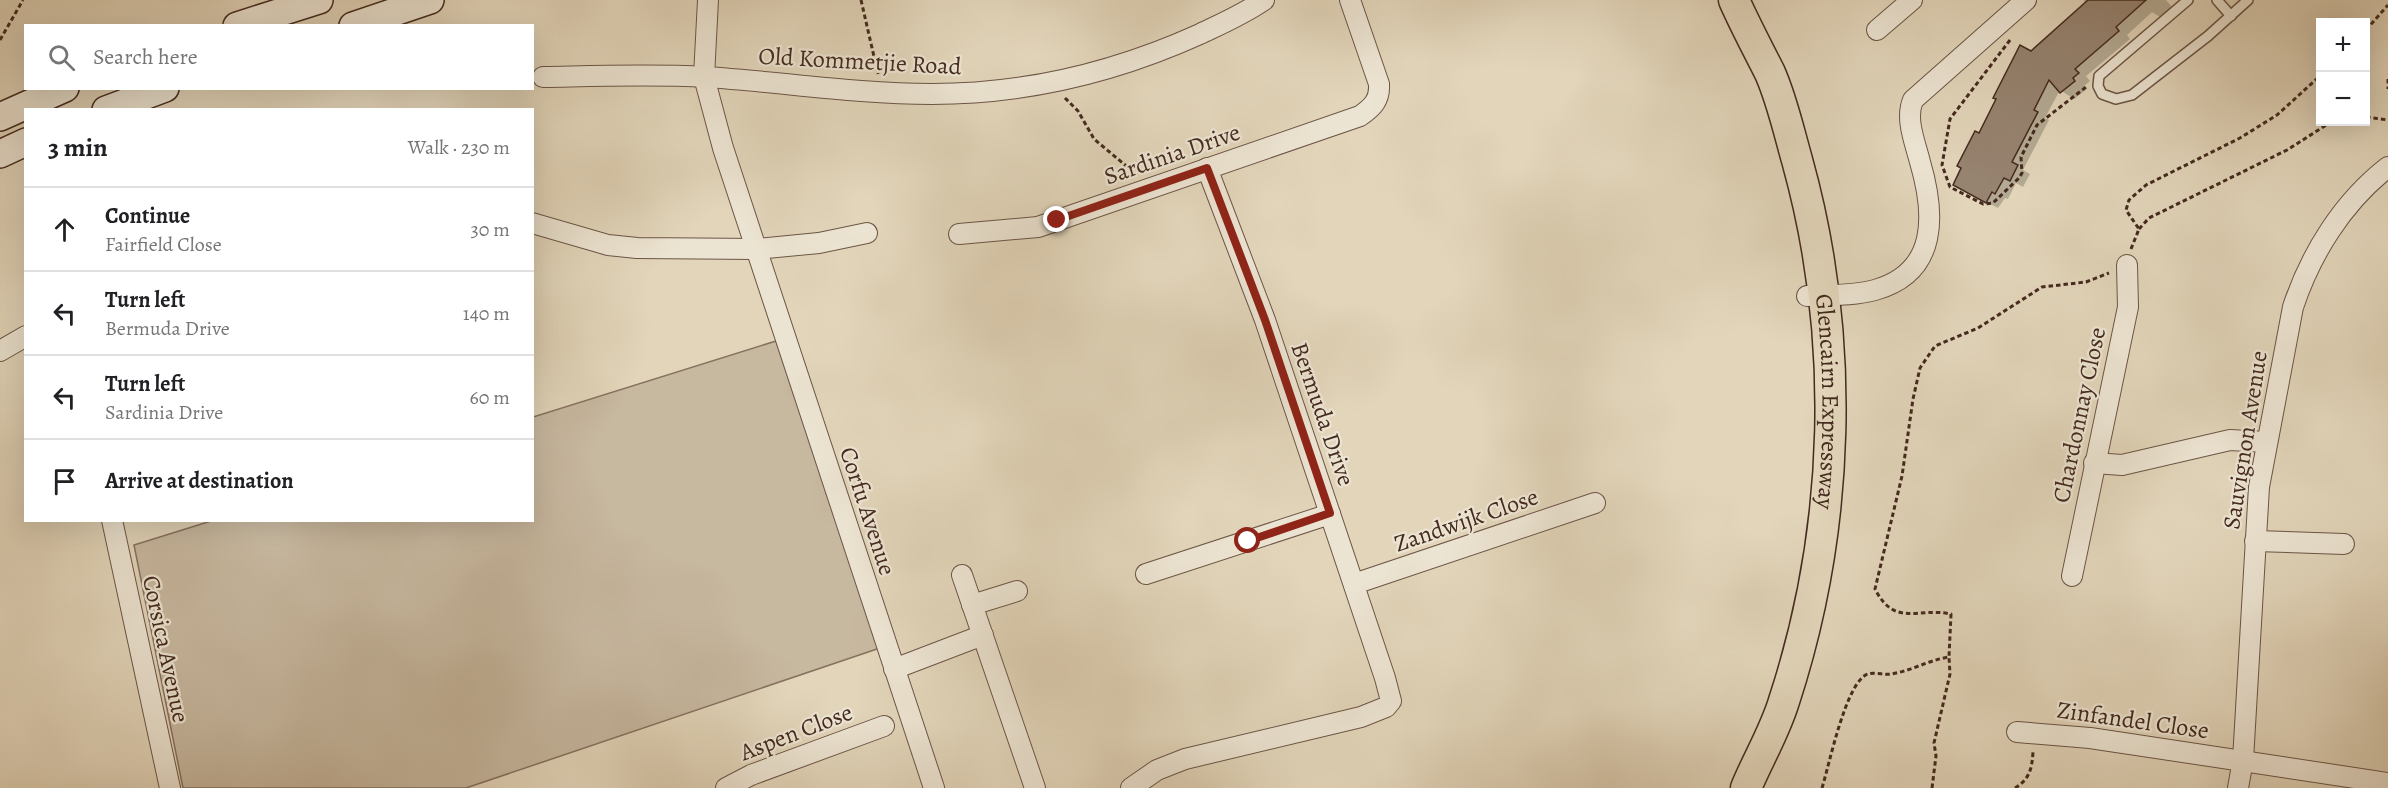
<!DOCTYPE html>
<meta charset="utf-8">
<style>
body{margin:0;font-family:Alegreya,serif;background:#f2f2f2;color:#202124}
.controls{position:absolute;right:18px;top:18px;display:grid;overflow:hidden;border-radius:0px;box-shadow:0 6px 24px #0002}
.controls button{width:54px;height:54px;display:grid;place-items:center;padding:0;border:0;border-bottom:2px solid #e0e0e0;background:#fff;color:#202124;font:30px sans-serif}
.stop{position:absolute;width:18px;height:18px;margin:-14px;border:4px solid #8f2418;border-radius:50%;background:#fff}
.stop.end{background:#8f2418;border-color:#fff;box-shadow:0 2px 6px #0008}
.list{margin:0;padding:0;list-style:none}
h2{display:flex;justify-content:space-between;align-items:center;height:78px;margin:0;padding:0 24px;font-size:26px}
h2 small{font-size:20px;font-weight:400;color:#757577}
.list li{display:grid;grid-template-columns:39px 1fr auto;gap:18px;align-items:center;box-sizing:border-box;height:84px;padding:0 24px;border-top:2px solid #e0e0e0}
.list b{display:block;font-size:22px;white-space:nowrap}
.list p{margin:0;font-size:20px;white-space:nowrap;color:#757577}
.list em{font-size:20px;font-style:normal;color:#757577}
.icon{flex:none;width:33px;height:33px;fill:none;stroke:currentColor;stroke-width:2;stroke-linecap:round;stroke-linejoin:round}
.map{position:relative;flex:none;width:2388px;height:788px;overflow:hidden}
.search{position:absolute;background:#fff;box-shadow:0 6px 24px #0002;left:24px;top:24px;width:510px;height:66px;display:flex;align-items:center;gap:15px;box-sizing:border-box;padding:0 21px;border-radius:0px;color:#757577;font-size:22px}
.panel{position:absolute;background:#fff;box-shadow:0 6px 24px #0002;left:24px;top:108px;width:510px;height:414px;border-radius:0px}
.map>svg:first-child{display:block}
</style>
<div class="map">
<svg width="2388" height="788" viewBox="0 0 2388 788">
<rect width="100%" height="100%" fill="#e2d5ba"/>
<filter id="stains"><feTurbulence type="fractalNoise" baseFrequency=".00333" numOctaves="4"/><feColorMatrix values="0 0 0 0 .2 0 0 0 0 .09 0 0 0 0 .02 0 0 0 .5 -.17"/></filter>
<radialGradient id="worn" r=".72"><stop offset=".6" stop-color="#630" stop-opacity="0"/><stop offset="1" stop-color="#630" stop-opacity=".3"/></radialGradient>
<path fill="#c7b8a0" stroke="#867160" stroke-width="1.5" d="M776 341 880 648 466 788H183L134 545 211 521 532 520 533 417Z"/>
<path fill="#0003" d="M2084 0H2166L2172 7 2160 17 2152 12 2127 35 2130 39 2086 76 2090 81 2084 86 2087 89 2074 99 2060 90 2045 118 2049 120 2023 170 2030 174 2023 187 2016 183 2008 199 2005 198 1998 208 1967 192 1980 135 2031 53 2085 4Z"/>
<path fill="#968370" stroke="#442a1f" stroke-width="1.5" d="M2088 0H2146L2116 27 2119 31 2075 69 2079 73 2073 78 2075 81 2060 93 2049 80 2034 110 2038 112 2012 162 2018 165 2010 181 2004 178 1995 194 1992 192 1986 203 1953 185 1961 168 1957 166 1975 131 1979 133 1996 99 1993 98 2020 45 2031 51Z"/>
<g fill="none" stroke-linecap="round" stroke-linejoin="round">
<defs>
<g id="service">
<path d="M2188 0 2099 76 2098 86 2102 94 2116 99 2132 95 2208 36 2248 0"/>
<path d="M2217 0 2231 16"/>
</g>
<g id="minor">
<path d="M708 0 704 77 723 148 934 788"/>
<path d="M1877 30 1912 0"/>
<path d="M543 77C598 76 652 74 706 77 782 82 857 94 932 94 1025 94 1116 72 1200 34 1221 24 1244 14 1264 0"/>
<path d="M532 223 608 245 637 248 757 249 819 243 867 233"/>
<path d="M959 234 1038 227 1360 116C1373 107 1380 100 1379 84L1350 0"/>
<path d="M1807 296C1829 295 1853 296 1875 290 1939 272 1935 213 1920 162 1915 142 1905 119 1913 100L2026 0"/>
<path d="M0 351 26 336"/>
<path d="M2094 463 2122 465 2230 440 2266 442"/>
<path d="M112 520 170 788"/>
<path d="M2255 541 2344 544"/>
<path d="M1146 574 1330 514"/>
<path d="M962 575 1035 788"/>
<path d="M2072 576 2128 307 2127 265"/>
<path d="M1354 584 1595 503"/>
<path d="M972 605 1017 591"/>
<path d="M894 669 983 635"/>
<path d="M2017 732 2090 738 2388 783"/>
<path d="M726 788 751 775 884 726"/>
<path d="M1131 788 1157 770 1185 759 1361 717 1386 707 1391 701 1385 678 1265 320 1207 168"/>
<path d="M2238 788 2243 760 2259 487 2293 307C2311 253 2343 202 2388 167"/>
</g>
<g id="secondary">
<path d="M237 26 319 0"/>
<path d="M353 26 430 0"/>
<path d="M106 110 165 88"/>
<path d="M0 117 65 88"/>
<path d="M0 154 26 142"/>
</g>
<g id="primary">
<path id="s1" d="M1734 0C1745 25 1758 49 1770 73 1782 100 1789 132 1797 160 1846 336 1841 527 1784 701 1775 731 1758 759 1746 788"/>
</g>
</defs>
<use href="#service" stroke="#6c5546" stroke-width="12"/>
<use href="#minor" stroke="#6c5546" stroke-width="22"/>
<use href="#secondary" stroke="#442a1f" stroke-width="30"/>
<use href="#primary" stroke="#442a1f" stroke-width="33"/>
<g stroke="#442a1f" stroke-width="3" stroke-dasharray="4.5 3" stroke-linecap="butt">
<path d="M861 0 878 74"/>
<path d="M2366 30 2388 5"/>
<path d="M0 40 23 0"/>
<path d="M2010 40 1950 119 1942 165 1950 187 1983 204 1993 203 2019 178 2022 173 2021 157 2037 125 2086 87"/>
<path d="M2388 79V89"/>
<path d="M1065 98 1078 111 1094 139 1137 175"/>
<path d="M2366 117 2388 120"/>
<path d="M2139 229 2149 218 2287 150 2331 122"/>
<path d="M2131 249 2139 229 2126 210 2129 200 2146 185 2240 138 2277 115 2320 76"/>
<path d="M1822 788C1829 766 1846 681 1868 674 1875 672 1884 675 1891 674 1911 671 1929 660 1949 657L1951 614C1918 607 1895 628 1875 589L1902 476 1913 399 1920 368 1935 346 1978 328 2042 287 2086 282 2109 273"/>
<path d="M1932 788 1936 756 1934 743 1950 674 1949 657"/>
<path d="M2015 788C2030 779 2032 768 2033 752"/>
</g>
<use href="#service" stroke="#ece4d2" stroke-width="9"/>
<use href="#minor" stroke="#ece4d2" stroke-width="20"/>
<use href="#secondary" stroke="#ece4d2" stroke-width="27"/>
<use href="#primary" stroke="#e2d5ba" stroke-width="30"/>
</g>
<g fill="none" stroke-linecap="round" stroke-linejoin="round">
<path stroke="#8f2418" stroke-width="8" d="M1057 220 1207 168 1265 320 1330 513 1248 541"/>
</g>
<g text-anchor="middle" stroke-width="4.5" stroke-linejoin="round" paint-order="stroke">
<g font-size="24" fill="#442a1f" stroke="#ece4d2">
<text transform="translate(860 61) rotate(3)" y="8">Old Kommetjie Road</text>
<text transform="translate(1172 154) rotate(-19)" y="8">Sardinia Drive</text>
<text dy="8" stroke="none"><textPath href="#s1" startOffset="417">Glencairn Expressway</textPath></text>
<text transform="translate(1323 414) rotate(71)" y="8">Bermuda Drive</text>
<text transform="translate(2079 415) rotate(-78)" y="8">Chardonnay Close</text>
<text transform="translate(2245 440) rotate(-81)" y="8">Sauvignon Avenue</text>
<text transform="translate(868 511) rotate(72)" y="8">Corfu Avenue</text>
<text transform="translate(1466 520) rotate(-19)" y="8">Zandwijk Close</text>
<text transform="translate(166 649) rotate(78)" y="8">Corsica Avenue</text>
<text transform="translate(2133 720) rotate(8)" y="8">Zinfandel Close</text>
<text transform="translate(796 732) rotate(-21)" y="8">Aspen Close</text>
</g>
</g>
<rect width="100%" height="100%" filter="url(#stains)"/>
<rect width="100%" height="100%" fill="url(#worn)"/>
</svg>
<div class="controls">
<button>+</button>
<button>−</button>
</div>
<div class="stop" style="left:1248px;top:541px"></div>
<div class="stop end" style="left:1057px;top:220px"></div>
<div class="search"><svg class="icon" aria-label="search" viewBox="0 0 24 24"><circle cx="10" cy="10" r="6"/><path d="M15 15l6 6"/></svg>Search here</div>
<section class="panel">
<h2>3 min<small>Walk · 230 m</small></h2>
<ul class="list">
<li><svg class="icon" aria-label="ahead" viewBox="0 0 24 24"><path d="M12 20V5M6 11l6-6 6 6"/></svg><div><b>Continue</b><p>Fairfield Close</p></div><em>30 m</em></li>
<li><svg class="icon" aria-label="left" viewBox="0 0 24 24"><path d="M17 20v-9H6M10 6l-5 5 5 5"/></svg><div><b>Turn left</b><p>Bermuda Drive</p></div><em>140 m</em></li>
<li><svg class="icon" aria-label="left" viewBox="0 0 24 24"><path d="M17 20v-9H6M10 6l-5 5 5 5"/></svg><div><b>Turn left</b><p>Sardinia Drive</p></div><em>60 m</em></li>
<li><svg class="icon" aria-label="arrive" viewBox="0 0 24 24"><path d="M6 21V4h12l-3 4 3 4H6"/></svg><div><b>Arrive at destination</b></div></li>
</ul>
</section>
</div>
